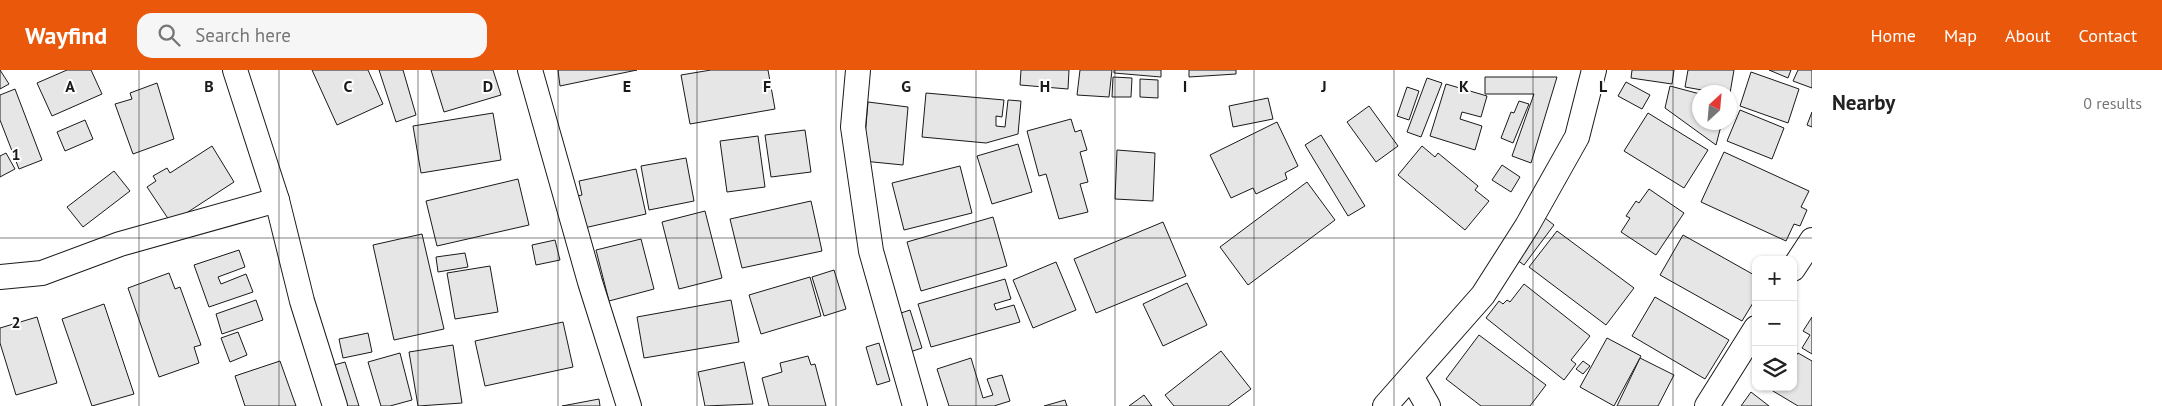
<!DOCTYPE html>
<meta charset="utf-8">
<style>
body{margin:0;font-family:"PT Sans",sans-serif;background:#f6f6f6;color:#222}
.controls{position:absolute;right:15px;bottom:15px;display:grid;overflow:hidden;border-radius:10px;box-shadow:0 1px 4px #0004}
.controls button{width:45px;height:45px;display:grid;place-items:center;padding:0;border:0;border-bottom:1px solid #e0e0e0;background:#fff;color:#222;font:25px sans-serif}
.compass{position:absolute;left:1692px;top:15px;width:45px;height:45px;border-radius:50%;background:#fff;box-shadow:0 1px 4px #0004;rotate:26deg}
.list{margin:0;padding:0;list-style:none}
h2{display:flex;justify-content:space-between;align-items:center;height:65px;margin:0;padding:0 20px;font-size:21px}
h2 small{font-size:16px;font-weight:400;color:#767676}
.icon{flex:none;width:28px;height:28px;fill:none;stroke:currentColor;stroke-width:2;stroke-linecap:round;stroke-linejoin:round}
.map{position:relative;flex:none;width:1812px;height:336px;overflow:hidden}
header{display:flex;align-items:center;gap:30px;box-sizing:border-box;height:70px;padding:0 25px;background:#ea580c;color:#fff}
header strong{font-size:24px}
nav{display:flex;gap:28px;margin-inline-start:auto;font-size:18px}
.search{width:350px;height:45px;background:#f6f6f6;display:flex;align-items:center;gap:12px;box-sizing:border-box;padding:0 18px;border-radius:15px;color:#767676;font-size:19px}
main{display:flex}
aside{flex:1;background:#fff}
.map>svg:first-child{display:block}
</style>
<header>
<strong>Wayfind</strong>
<div class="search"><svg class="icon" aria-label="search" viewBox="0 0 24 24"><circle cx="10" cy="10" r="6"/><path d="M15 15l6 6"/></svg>Search here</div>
<nav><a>Home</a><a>Map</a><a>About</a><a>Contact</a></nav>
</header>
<main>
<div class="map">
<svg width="1812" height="336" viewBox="0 0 1812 336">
<rect width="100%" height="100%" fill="#fff"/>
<g fill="#e6e6e6" stroke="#1a1a1a">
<path d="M0 0 9 14 0 19Z"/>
<path d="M67 0H91L102 24 52 46 37 13Z"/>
<path d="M312 0H368L383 34 337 55Z"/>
<path d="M379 0H403L416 45 396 52Z"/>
<path d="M431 0H493L501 25 444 42Z"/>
<path d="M558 0H637L560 16Z"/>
<path d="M711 0H768L775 39 690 54 681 5Z"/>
<path d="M1021 0H1069L1068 19 1020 15Z"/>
<path d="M1080 0H1112L1109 27 1077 25Z"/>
<path d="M1114 0H1161V7L1114 3Z"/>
<path d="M1189 0H1236V4L1189 7Z"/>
<path d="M1632 0H1674L1672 14 1631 8Z"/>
<path d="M1688 0H1734L1730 23 1713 22 1685 17Z"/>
<path d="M1769 0H1791L1788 8Z"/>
<path d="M1798 0H1812V18L1793 11Z"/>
<path d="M1751 2 1799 19 1788 53 1740 36Z"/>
<path d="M1113 7 1132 8 1131 27H1112Z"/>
<path d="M1485 7H1557L1531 93 1512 86 1534 24H1485Z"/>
<path d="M1427 8 1442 13 1421 67 1407 62Z"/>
<path d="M1140 9 1158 10V28L1140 27Z"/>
<path d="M1626 12 1650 25 1642 39 1618 26Z"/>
<path d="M157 13 174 69 133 84 115 34 132 29 130 23Z"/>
<path d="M1446 14 1487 26 1481 47 1462 42 1460 49 1482 56 1475 80 1430 66Z"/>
<path d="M1670 16 1700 24V52H1722L1716 75 1665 38Z"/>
<path d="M1407 17 1419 21 1409 50 1397 46Z"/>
<path d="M15 19 42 90 19 99 0 50V25Z"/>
<path d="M926 23 1004 30 1002 47 996 46V56L1005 57 1008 30 1021 31 1018 64 986 73 922 67Z"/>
<path d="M1268 28 1273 49 1233 57 1229 36Z"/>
<path d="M1519 31 1529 34 1513 73 1501 68 1511 42 1514 43Z"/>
<path d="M868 32 908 37 903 95 863 91Z"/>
<path d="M1369 36 1398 76 1376 92 1347 52Z"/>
<path d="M1740 40 1784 58 1772 89 1727 71Z"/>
<path d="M1812 42V57L1807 55Z"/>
<path d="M493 43 501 90 421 103 413 56Z"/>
<path d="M1648 43 1708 80 1684 118 1624 81Z"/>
<path d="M1071 49 1075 62 1081 60 1087 80 1080 82 1088 112 1080 114 1088 142 1059 149 1046 104 1039 106 1027 61Z"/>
<path d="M85 50 93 69 65 81 57 62Z"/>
<path d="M1277 52 1298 96 1285 103 1287 109 1256 124 1253 118 1231 128 1210 85Z"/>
<path d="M805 60 811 102 771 107 765 65Z"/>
<path d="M1321 65 1365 136 1348 146 1305 75Z"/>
<path d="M758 66 765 117 727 122 720 71Z"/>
<path d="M1018 74 1032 122 992 134 977 86Z"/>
<path d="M212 76 234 112 171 153 147 117 156 111 153 106 167 98 170 103Z"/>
<path d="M1422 76 1435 87 1438 83 1478 116 1475 120 1489 131 1465 160 1398 105Z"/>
<path d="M1117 80 1155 83 1153 131 1115 129Z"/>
<path d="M1724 82 1809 121 1801 137 1807 140 1800 156 1794 154 1786 171 1701 132Z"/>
<path d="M6 83 15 99 0 107V86Z"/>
<path d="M686 88 694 131 649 140 641 96Z"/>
<path d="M1502 95 1520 107 1511 122 1492 110Z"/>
<path d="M960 96 972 143 904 160 892 113Z"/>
<path d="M636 99 646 144 584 158 577 126 582 125 579 111Z"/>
<path d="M114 101 130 121 83 157 67 137Z"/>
<path d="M518 109 529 155 437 176 426 131Z"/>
<path d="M1307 112 1335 150 1248 215 1220 177Z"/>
<path d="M1649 119 1684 143 1656 185 1621 162 1630 148 1626 146 1636 131 1639 133Z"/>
<path d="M811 131 822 181 742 198 730 149Z"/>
<path d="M705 141 722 208 679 219 662 152Z"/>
<path d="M1540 144 1554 155 1524 195 1509 184Z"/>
<path d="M993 147 1007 196 921 221 907 172Z"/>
<path d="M1163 152 1186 206 1096 243 1074 189Z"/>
<path d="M1557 161 1634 218 1606 255 1529 197Z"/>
<path d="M422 164 444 259 394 270 373 175Z"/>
<path d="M1683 165 1756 206V228L1742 251 1660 205Z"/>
<path d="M641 169 654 219 609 231 596 180Z"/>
<path d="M555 170 560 190 536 195 532 175Z"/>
<path d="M239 180 245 197 218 207 221 214 246 204 253 222 209 237 194 195Z"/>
<path d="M465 183 468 197 438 202 436 187Z"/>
<path d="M1056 192 1076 240 1033 258 1013 210Z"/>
<path d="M490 196 498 242 455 249 447 203Z"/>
<path d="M834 200 846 239 824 246 812 207Z"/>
<path d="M169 203 175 219 180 217 201 275 194 277 199 293 159 307 128 218Z"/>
<path d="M810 207 821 246 761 264 749 225Z"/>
<path d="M1005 209 1011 229 994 234 996 240 1014 235 1020 252 931 277 918 234Z"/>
<path d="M1187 213 1207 255 1163 276 1143 234Z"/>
<path d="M1524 214 1590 266 1571 290 1576 294 1564 310 1486 248 1499 231 1503 234 1507 230 1510 232Z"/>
<path d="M1655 227 1729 270 1705 309 1632 266Z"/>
<path d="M256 230 263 250 222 264 216 244Z"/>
<path d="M731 230 739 272 644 288 637 247Z"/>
<path d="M104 234 134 324 92 336 62 249Z"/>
<path d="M910 240 922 278 907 283 895 245Z"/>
<path d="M37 247 57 313 16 325 0 273V258Z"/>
<path d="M1812 247V284L1802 278 1810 265 1803 261Z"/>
<path d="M563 252 573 297 485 316 475 271Z"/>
<path d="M238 262 247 285 230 292 221 268Z"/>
<path d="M368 263 372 282 343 288 339 269Z"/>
<path d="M1479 265 1546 315 1530 336H1481L1446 309Z"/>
<path d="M1607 268 1641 286 1614 336 1580 317Z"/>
<path d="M879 273 890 311 877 315 866 277Z"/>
<path d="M453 275 462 333 418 336 409 282Z"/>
<path d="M1221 281 1251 319 1228 336H1174L1165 325Z"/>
<path d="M400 283 412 330 390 336H381L368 292Z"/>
<path d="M1798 283 1812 291V336H1798L1768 318 1793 317V290Z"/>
<path d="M808 286 811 295 815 294 826 336H769L762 308 782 302 780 293Z"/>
<path d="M971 288 983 328 993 325 987 309 1002 305 1010 331 994 336H949L937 299Z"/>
<path d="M1640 288 1674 305 1658 336H1617Z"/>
<path d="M280 291 296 336H245L235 306Z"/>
<path d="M1583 291 1590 296 1583 304 1576 299Z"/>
<path d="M345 292 359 336H339L327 297Z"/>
<path d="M744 292 753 334 705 336 698 302Z"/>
<path d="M1751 322 1769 336H1741Z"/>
<path d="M1144 325 1152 336H1129Z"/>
<path d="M599 329 600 336H562Z"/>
<path d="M1065 330 1067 336H1044Z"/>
</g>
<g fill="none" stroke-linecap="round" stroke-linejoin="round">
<defs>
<g id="street">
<path d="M235 0 277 130 302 231 335 336"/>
<path d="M530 0 590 212 629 336"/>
<path d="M858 0 853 57 871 181 915 336"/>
<path d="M1793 199 1812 170"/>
<path d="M0 207 42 203 120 174 277 130"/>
<path d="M1412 308 1428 336"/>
<path d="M1385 336 1483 225 1527 156 1577 67 1594 0"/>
<path d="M1707 336 1756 258"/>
</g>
</defs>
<use href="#street" stroke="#1a1a1a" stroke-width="26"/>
<use href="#street" stroke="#fff" stroke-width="24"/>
</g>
<path fill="none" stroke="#1a1a1a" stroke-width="1" stroke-opacity="0.55" d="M139 0V336M279 0V336M418 0V336M558 0V336M697 0V336M836 0V336M976 0V336M1115 0V336M1254 0V336M1394 0V336M1533 0V336M1673 0V336M0 168H1812"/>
<g font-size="16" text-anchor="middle" font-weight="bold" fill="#1a1a1a" stroke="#fff" stroke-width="4" stroke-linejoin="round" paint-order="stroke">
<text x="70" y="22">A</text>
<text x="209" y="22">B</text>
<text x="348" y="22">C</text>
<text x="488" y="22">D</text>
<text x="627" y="22">E</text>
<text x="767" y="22">F</text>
<text x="906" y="22">G</text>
<text x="1045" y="22">H</text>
<text x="1185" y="22">I</text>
<text x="1324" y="22">J</text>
<text x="1464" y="22">K</text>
<text x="1603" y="22">L</text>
<text x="16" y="90">1</text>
<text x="16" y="258">2</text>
</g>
</svg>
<div class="controls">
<button>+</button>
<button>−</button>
<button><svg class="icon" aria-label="layers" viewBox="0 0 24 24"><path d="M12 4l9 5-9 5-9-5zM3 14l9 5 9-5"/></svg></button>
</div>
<svg class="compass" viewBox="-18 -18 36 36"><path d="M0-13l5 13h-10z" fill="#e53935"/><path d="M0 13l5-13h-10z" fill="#767676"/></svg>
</div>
<aside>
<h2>Nearby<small>0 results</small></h2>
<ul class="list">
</ul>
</aside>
</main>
